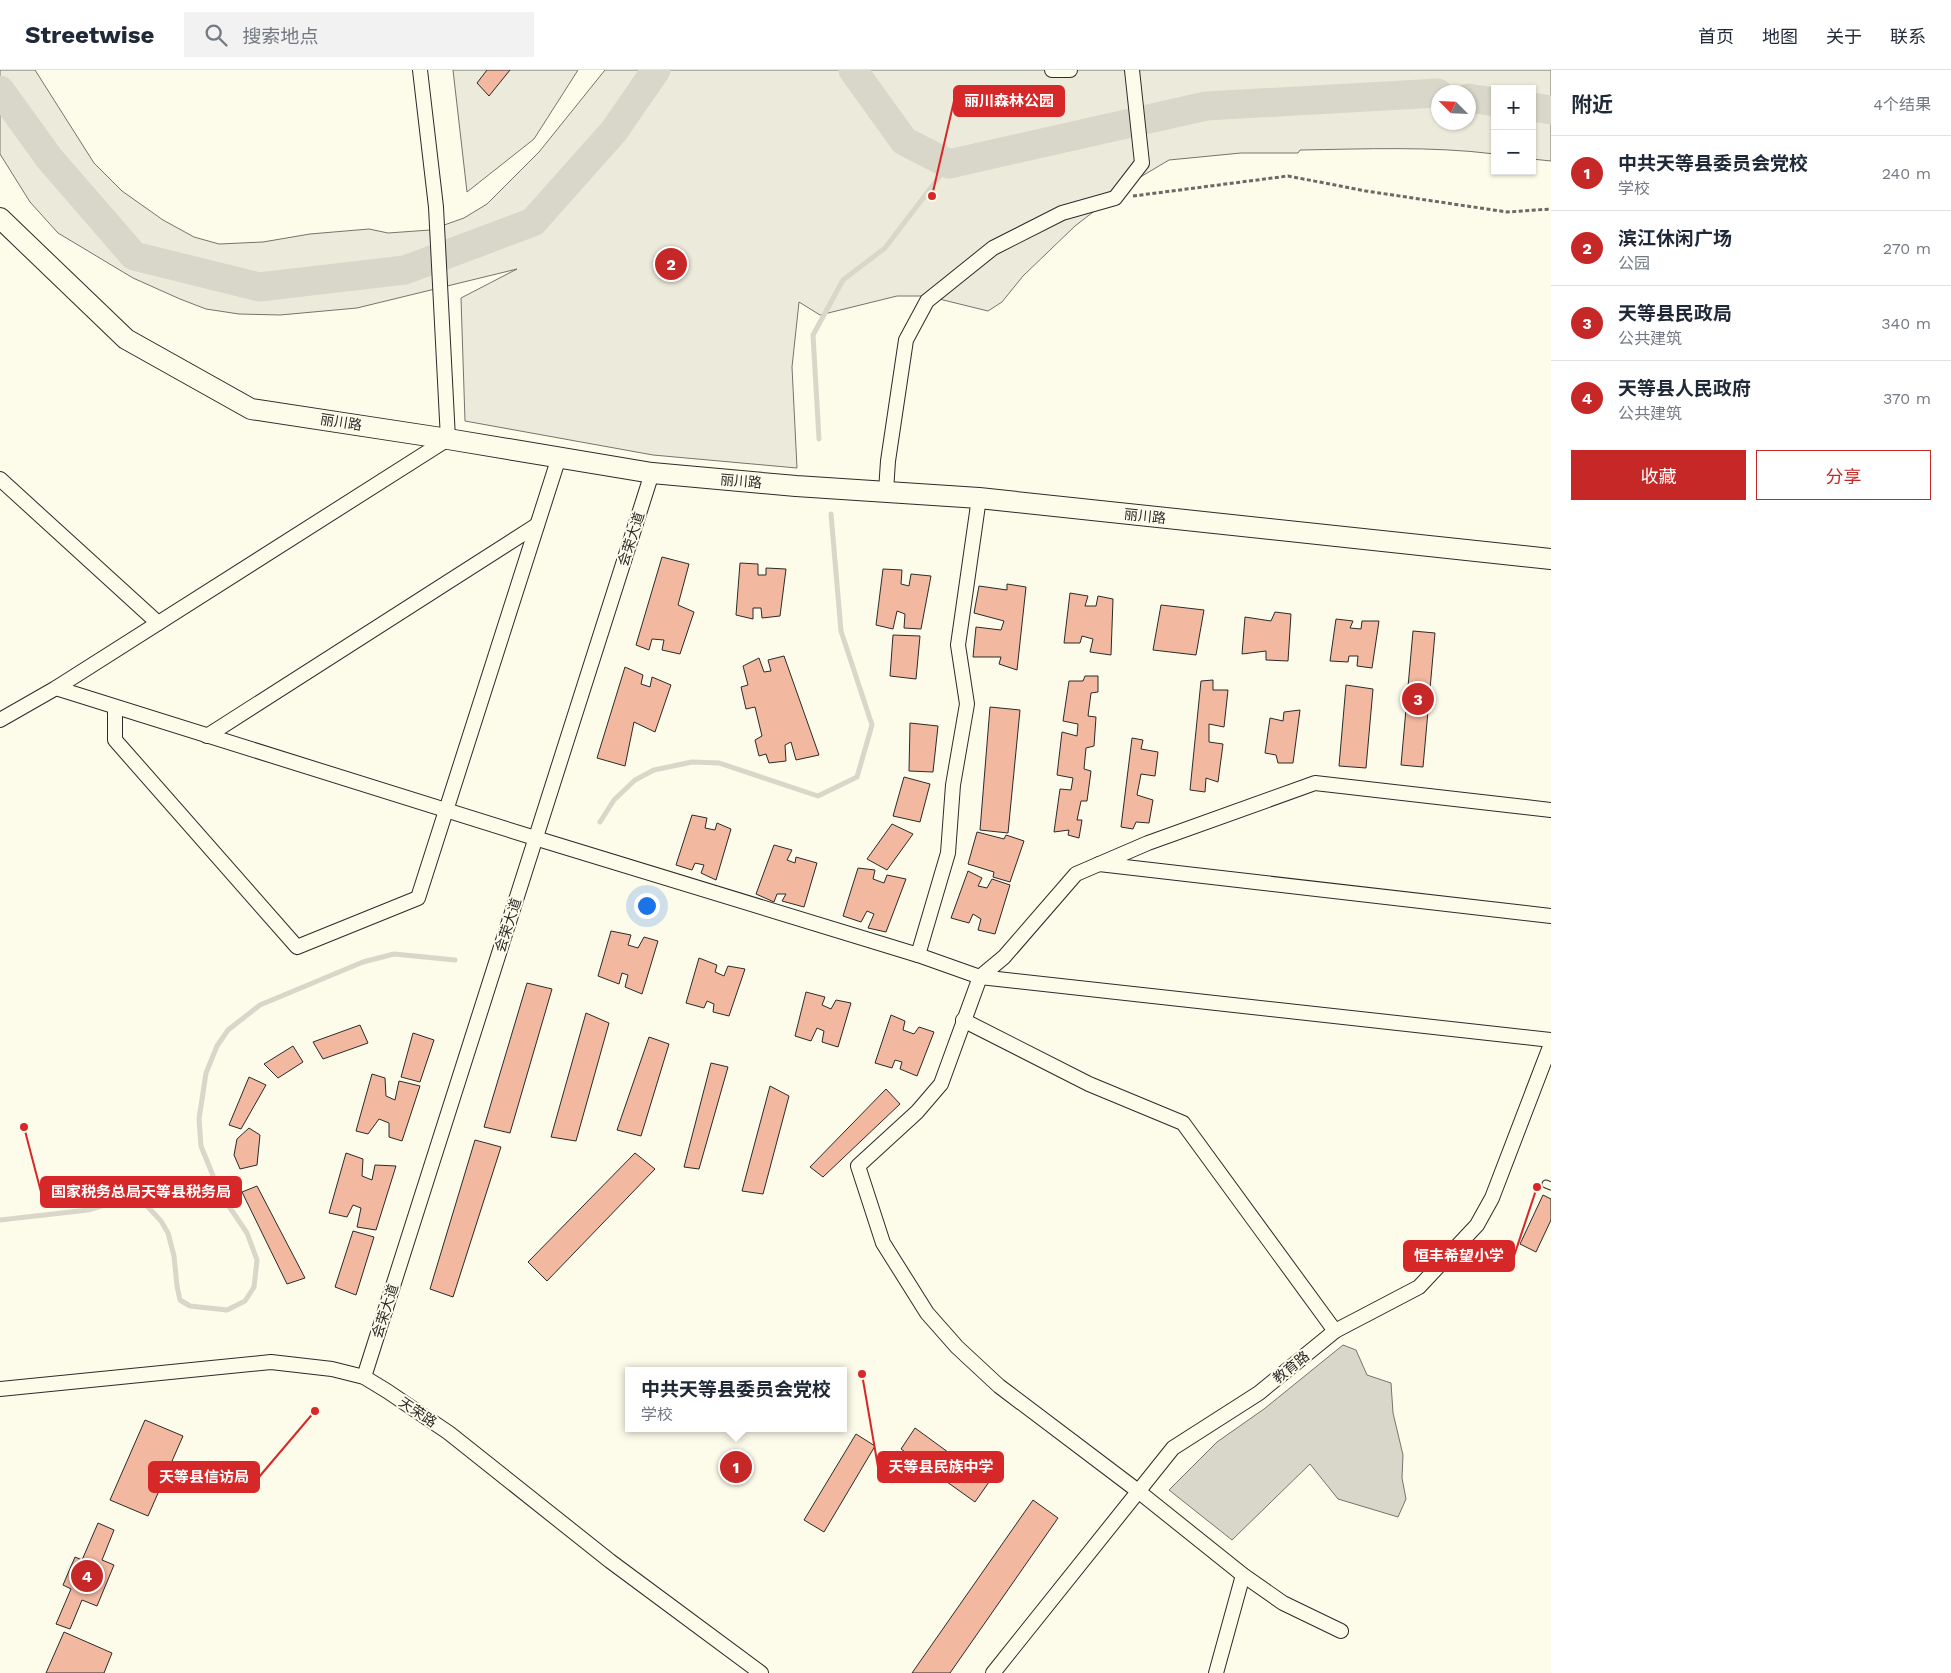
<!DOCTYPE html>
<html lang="zh">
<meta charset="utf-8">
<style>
body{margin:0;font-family:"Work Sans","Noto Sans SC",sans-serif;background:#f2f2f3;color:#1f2937}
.controls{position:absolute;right:15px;top:15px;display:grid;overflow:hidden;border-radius:0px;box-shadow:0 1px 4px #0004}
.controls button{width:45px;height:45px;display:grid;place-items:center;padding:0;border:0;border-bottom:1px solid #e0e1e3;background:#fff;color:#1f2937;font:25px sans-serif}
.compass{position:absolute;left:1431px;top:15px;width:45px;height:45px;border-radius:50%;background:#fff;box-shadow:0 1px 4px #0004;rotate:294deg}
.you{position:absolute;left:646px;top:835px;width:18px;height:18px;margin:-12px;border:4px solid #fff;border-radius:50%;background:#1a73e8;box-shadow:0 0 0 8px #1a73e833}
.badge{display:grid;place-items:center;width:32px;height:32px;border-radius:50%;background:#c62828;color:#fff;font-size:16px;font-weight:700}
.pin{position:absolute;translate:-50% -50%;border:2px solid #fff;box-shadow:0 1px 5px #0006}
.popup{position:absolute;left:625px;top:1297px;width:222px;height:65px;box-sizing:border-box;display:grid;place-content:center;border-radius:0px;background:#fff;filter:drop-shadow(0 1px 4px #0005);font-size:16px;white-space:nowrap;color:#747a83}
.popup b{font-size:19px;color:#1f2937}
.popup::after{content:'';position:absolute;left:50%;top:100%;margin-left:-10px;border:10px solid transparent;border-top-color:#fff}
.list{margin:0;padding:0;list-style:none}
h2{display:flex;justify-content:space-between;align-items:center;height:65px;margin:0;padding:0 20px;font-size:21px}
h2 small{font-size:16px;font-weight:400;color:#747a83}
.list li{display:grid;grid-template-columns:32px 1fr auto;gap:15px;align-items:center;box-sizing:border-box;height:75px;padding:0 20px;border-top:1px solid #e0e1e3}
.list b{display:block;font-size:19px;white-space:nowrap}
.list p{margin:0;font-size:16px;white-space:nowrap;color:#747a83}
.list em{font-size:16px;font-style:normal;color:#747a83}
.actions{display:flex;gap:10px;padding:15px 20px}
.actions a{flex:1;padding:11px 0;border:1px solid #c62828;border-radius:0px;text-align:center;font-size:18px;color:#c62828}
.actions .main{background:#c62828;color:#fff}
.icon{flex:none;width:28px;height:28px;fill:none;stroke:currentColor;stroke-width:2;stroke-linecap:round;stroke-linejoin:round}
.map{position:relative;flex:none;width:1551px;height:1603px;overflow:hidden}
header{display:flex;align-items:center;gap:30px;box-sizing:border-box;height:70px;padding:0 25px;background:#fff;border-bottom:1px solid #e0e1e3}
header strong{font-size:24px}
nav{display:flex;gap:28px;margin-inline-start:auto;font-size:18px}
.search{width:350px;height:45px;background:#f2f2f3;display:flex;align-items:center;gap:12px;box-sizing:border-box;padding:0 18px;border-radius:0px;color:#747a83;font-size:19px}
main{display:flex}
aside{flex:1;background:#fff}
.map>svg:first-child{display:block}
</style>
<header>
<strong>Streetwise</strong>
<div class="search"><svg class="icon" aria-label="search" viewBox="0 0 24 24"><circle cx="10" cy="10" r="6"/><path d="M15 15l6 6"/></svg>搜索地点</div>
<nav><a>首页</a><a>地图</a><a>关于</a><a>联系</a></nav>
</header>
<main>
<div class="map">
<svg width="1551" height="1603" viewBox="0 0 1551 1603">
<rect width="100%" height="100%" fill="#fdfbea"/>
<g fill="#ecebdb" stroke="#74746e" fill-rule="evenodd">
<path d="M0 0H35L94 93 122 121 163 150 194 167 219 174 263 172 310 164 369 159 388 163 430 160 464 148 487 134 539 82 605 0H1551V91L1532 89V19H1495V84C1431 76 1365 79 1300 80L1298 83H1241L1169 90 1132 112 1075 156 1023 206 1002 232 988 241 927 226H897L820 245 799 232 792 297 797 398 653 385 465 351 461 228 517 199 357 238 280 245 239 244 206 239 180 229 133 208 58 163 30 132 0 84ZM1438 22H1468V52H1438Z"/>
<path d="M453 0H578L534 69 467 122Z"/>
</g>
<path fill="#d8d7c9" stroke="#74746e" d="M1343 1275 1356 1280 1367 1305 1391 1313 1393 1343 1403 1385 1402 1408 1406 1429 1398 1447 1338 1429 1310 1394 1232 1470 1169 1420 1217 1372 1264 1339Z"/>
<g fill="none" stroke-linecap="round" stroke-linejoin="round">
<g stroke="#d8d7c9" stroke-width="5">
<path d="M819 369 813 265 843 210 885 178 949 94"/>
<path d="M600 752 614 730 635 710 654 700 692 692 719 693 818 726 857 707 872 655 841 561 831 444"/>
<path d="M0 1150 88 1140 122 1130H135L148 1137 161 1151 168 1163 174 1186 177 1216 180 1230 190 1236 227 1240 245 1231 254 1217 257 1190 247 1163 220 1123 201 1076 199 1049 206 1003 217 976 228 960 260 935 363 892 394 884 455 890"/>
</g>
<g stroke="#d8d7c9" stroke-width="29">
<path d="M853 0 904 71 949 94 1206 36 1438 23"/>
<path d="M0 20 49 88 134 186 259 217 405 200 533 152 614 61 656 0"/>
<path d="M1468 28 1495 32"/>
<path d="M1532 37 1551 40"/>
</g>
</g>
<g fill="#f2b8a0" stroke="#2b2b2b">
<path d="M487 0H510L489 26 477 13Z"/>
<path d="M662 487 689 494 678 535 694 542 680 584 662 580 664 570 652 569 649 580 636 575Z"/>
<path d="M740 493 758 494V505H766V498L786 499 780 546 762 548 761 538H753V549L736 545Z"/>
<path d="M883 499 902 500 901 514 909 516 911 504 931 506 921 559 904 558 905 544 897 541 893 559 876 555Z"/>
<path d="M1007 514 1026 517 1017 600 999 594 1001 587H973L976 557 1001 560 1004 551 974 543 979 516 1007 520Z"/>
<path d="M1070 523 1088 526 1085 536H1096L1098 526 1113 529 1111 585 1090 582 1093 569 1082 566 1080 573H1064Z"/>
<path d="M1161 535 1204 540 1196 585 1153 580Z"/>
<path d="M1275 542 1291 544 1288 591 1266 590V581L1242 584 1245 547 1271 551Z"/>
<path d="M1336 549 1353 551 1350 558 1361 559 1362 551H1379L1372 598 1357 596 1358 586H1349L1348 592 1330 591Z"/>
<path d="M1413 561 1435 563 1423 697 1401 695Z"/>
<path d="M893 565 920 566 916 609 890 606Z"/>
<path d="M784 586 819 685 796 690 791 672 785 675 786 691 769 693 766 684 759 686 755 670 762 666 755 637 746 639 741 617 748 615 743 596 759 588 764 602 771 601 768 590Z"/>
<path d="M625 597 643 605 641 614 650 617 652 607 671 615 655 662 634 652 625 696 597 688Z"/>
<path d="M1085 606H1098V622L1091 623 1088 646 1096 647 1094 676 1086 678 1084 699 1091 701 1087 731H1081L1077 750H1082L1079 768 1068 765 1069 760 1054 762 1060 719 1071 720 1073 708 1057 705 1062 662 1077 666 1078 654 1063 651 1069 611H1083Z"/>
<path d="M1213 610V620H1228L1224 657 1209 654V672L1223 674 1218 712 1206 708 1205 722 1190 720 1201 611Z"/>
<path d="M1346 615 1373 619 1366 698 1339 696Z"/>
<path d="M990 637 1020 640 1008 763 980 760Z"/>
<path d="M1300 640 1293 693H1278L1276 685 1265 683 1270 648 1283 651 1284 642Z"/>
<path d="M910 653 938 656 933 702 909 701Z"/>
<path d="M1132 668 1143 670 1141 679 1158 682 1155 706 1141 704 1137 725 1153 730 1149 753 1136 752 1133 759 1121 757Z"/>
<path d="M904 707 930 714 920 752 893 746Z"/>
<path d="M692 745 707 748 705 758 715 760 717 753 731 759 716 810 701 803 704 795 695 793 692 800 676 795Z"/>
<path d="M892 754 913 764 887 800 867 789Z"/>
<path d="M977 762 1004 769 1006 765 1024 771 1010 812 993 807 994 802 968 794Z"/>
<path d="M774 775 792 780 787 790 795 793 796 787 817 793 804 837 782 831 786 824H777L774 832 756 824Z"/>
<path d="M858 798 875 800 873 809 884 813 887 805 906 809 886 862 868 858 874 844 867 841 861 852 843 846Z"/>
<path d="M968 801 982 808 978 816 987 818 992 809 1010 815 995 864 978 860 981 849 973 844 969 853 951 848Z"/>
<path d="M611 861 631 865 628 875 638 878 644 867 658 871 642 924 625 917 628 905 622 903 619 914 598 906Z"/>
<path d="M699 888 717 895 715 902 724 906 728 896 745 899 729 946 713 942 714 934 707 931 704 938 686 933Z"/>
<path d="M527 913 552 919 510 1063 484 1057Z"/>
<path d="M806 922 825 927 822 935 831 939 836 930 851 933 838 977 822 972 824 961 817 958 811 971 795 966Z"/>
<path d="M586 943 609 953 576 1071 551 1067Z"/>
<path d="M891 945 905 951 903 960 914 964 919 957 934 962 917 1006 900 999 902 992 895 990 892 998 875 993Z"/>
<path d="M360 955 368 973 323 989 313 972Z"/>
<path d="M413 963 434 970 420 1012 401 1007Z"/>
<path d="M649 967 669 974 641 1066 617 1060Z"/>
<path d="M293 976 303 992 278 1008 264 994Z"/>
<path d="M711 993 728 997 699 1099 684 1097Z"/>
<path d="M372 1004 385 1008 386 1026 395 1030 399 1011 420 1016 402 1071 389 1067V1053L379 1049 368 1064 356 1061Z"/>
<path d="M249 1007 266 1015 241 1059 229 1055Z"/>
<path d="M770 1016 789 1026 763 1124 742 1121Z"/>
<path d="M886 1019 900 1034 823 1107 810 1097Z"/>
<path d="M249 1058 260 1065 257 1095 240 1099 234 1085 237 1069Z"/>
<path d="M475 1070 501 1077 453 1227 430 1219Z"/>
<path d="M346 1083 363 1089 362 1106 372 1110 375 1095 396 1096 376 1160 357 1157 361 1138 353 1135 347 1147 329 1143Z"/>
<path d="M635 1083 655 1099 547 1211 528 1192Z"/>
<path d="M257 1116 305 1208 287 1214 242 1122Z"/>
<path d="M1543 1125 1551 1129V1150L1536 1182 1520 1174Z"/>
<path d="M353 1161 374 1167 356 1225 335 1217Z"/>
<path d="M145 1350 183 1366 148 1446 110 1430Z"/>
<path d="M915 1358 989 1412 975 1432 901 1379Z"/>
<path d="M856 1364 875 1376 824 1462 804 1450Z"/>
<path d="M1033 1430 1058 1448 950 1603H912Z"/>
<path d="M98 1453 114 1460 102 1490 114 1495 97 1536 82 1530 70 1559 56 1554 71 1519 63 1515 75 1487 82 1490Z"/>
<path d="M64 1562 112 1583 104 1603H46Z"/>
</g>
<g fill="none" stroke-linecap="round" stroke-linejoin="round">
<defs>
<path id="lane" d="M1546 1114 1551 1116"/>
<g id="street">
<path d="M1052 0H1070"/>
<path d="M0 409 158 553"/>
<path d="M886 421 888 391 906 270 927 231 993 178 1062 143 1115 128 1142 93 1132 0"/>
<path d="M56 618 535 768 918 885 980 907 1551 970"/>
<path d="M115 637V670L297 877 418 828 559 387"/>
<path d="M0 650 56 618 448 369 436 137 420 0"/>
<path d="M207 666 537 455"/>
<path d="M1099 794 1551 846"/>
<path d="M918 885 948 783 953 715 967 634 958 575 979 428"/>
<path d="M963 950 1089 1014 1183 1053 1335 1261"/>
<path d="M364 1307 652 403"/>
<path d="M0 1319 271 1292 332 1299 364 1307 387 1321 449 1363 610 1491 761 1603"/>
<path d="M1341 1561 1283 1533 1243 1505 1138 1421 999 1316 957 1277 927 1243 883 1173 858 1096 917 1042 941 1014 980 907 1004 887 1076 804 1148 773 1315 713 1551 740"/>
<path d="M993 1603 1173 1378 1259 1323 1335 1261 1419 1217 1477 1155 1492 1128 1551 974"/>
<path d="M1216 1603 1243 1505"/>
</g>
<path id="secondary" d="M0 148 126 269 251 339 448 369 652 403 796 416 979 428 1551 489"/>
</defs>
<use href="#lane" stroke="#2b2b2b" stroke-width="9"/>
<use href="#street" stroke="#2b2b2b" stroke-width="16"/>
<use href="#secondary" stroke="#2b2b2b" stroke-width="22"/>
<path stroke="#6a6964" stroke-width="3" stroke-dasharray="4 2.5" stroke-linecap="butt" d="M1133 126 1288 106 1366 121 1507 142 1551 139"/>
<use href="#lane" stroke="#fdfbea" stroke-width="7"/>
<use href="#street" stroke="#fdfbea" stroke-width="14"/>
<use href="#secondary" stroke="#fdfbea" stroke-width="20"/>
</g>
<g text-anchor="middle" stroke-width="4" stroke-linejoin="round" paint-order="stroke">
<g font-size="14" fill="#2b2b2b" stroke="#fdfbea">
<text transform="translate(341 352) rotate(9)" y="5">丽川路</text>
<text transform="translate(741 411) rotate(5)" y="5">丽川路</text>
<text transform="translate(1145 446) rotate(6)" y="5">丽川路</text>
<text transform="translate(631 469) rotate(-72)" y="5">会荣大道</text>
<text transform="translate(508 855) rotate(-72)" y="5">会荣大道</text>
<text transform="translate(385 1241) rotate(-72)" y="5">会荣大道</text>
<text transform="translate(1291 1297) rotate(-39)" y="5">教育路</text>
<text transform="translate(418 1342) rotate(34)" y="5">天荣路</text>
</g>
</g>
<path fill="none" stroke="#d62828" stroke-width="2" d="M932 126L954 31M24 1057L41 1122M1537 1117L1514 1186M862 1304L878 1397M315 1341L259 1407"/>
<g fill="#d62828" stroke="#fdfbea" stroke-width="2">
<circle cx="932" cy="126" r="5"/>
<circle cx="24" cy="1057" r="5"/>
<circle cx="1537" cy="1117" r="5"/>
<circle cx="862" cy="1304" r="5"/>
<circle cx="315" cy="1341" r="5"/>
</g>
<g fill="#d62828" stroke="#d62828" stroke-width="2">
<rect x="954" y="16" width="110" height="30" rx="5"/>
<rect x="41" y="1107" width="200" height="30" rx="5"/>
<rect x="1404" y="1171" width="110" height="30" rx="5"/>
<rect x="878" y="1382" width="125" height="30" rx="5"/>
<rect x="149" y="1392" width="110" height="30" rx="5"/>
</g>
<g font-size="15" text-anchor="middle" font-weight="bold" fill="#fff">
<text x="1009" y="36">丽川森林公园</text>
<text x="141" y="1127">国家税务总局天等县税务局</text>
<text x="1459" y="1191">恒丰希望小学</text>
<text x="941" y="1402">天等县民族中学</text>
<text x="204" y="1412">天等县信访局</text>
</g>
</svg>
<div class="controls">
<button>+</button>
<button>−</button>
</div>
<svg class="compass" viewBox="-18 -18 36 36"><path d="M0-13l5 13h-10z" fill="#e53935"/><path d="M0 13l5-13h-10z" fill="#747a83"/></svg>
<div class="you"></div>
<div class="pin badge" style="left:736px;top:1397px">1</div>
<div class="popup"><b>中共天等县委员会党校</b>学校</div>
<div class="pin badge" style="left:671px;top:194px">2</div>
<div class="pin badge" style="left:1418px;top:629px">3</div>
<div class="pin badge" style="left:87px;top:1506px">4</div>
</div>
<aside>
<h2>附近<small>4个结果</small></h2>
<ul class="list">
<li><span class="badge">1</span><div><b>中共天等县委员会党校</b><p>学校</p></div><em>240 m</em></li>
<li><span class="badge">2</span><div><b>滨江休闲广场</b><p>公园</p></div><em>270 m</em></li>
<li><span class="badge">3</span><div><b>天等县民政局</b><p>公共建筑</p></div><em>340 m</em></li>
<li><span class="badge">4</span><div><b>天等县人民政府</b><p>公共建筑</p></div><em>370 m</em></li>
</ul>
<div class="actions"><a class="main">收藏</a><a>分享</a></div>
</aside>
</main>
